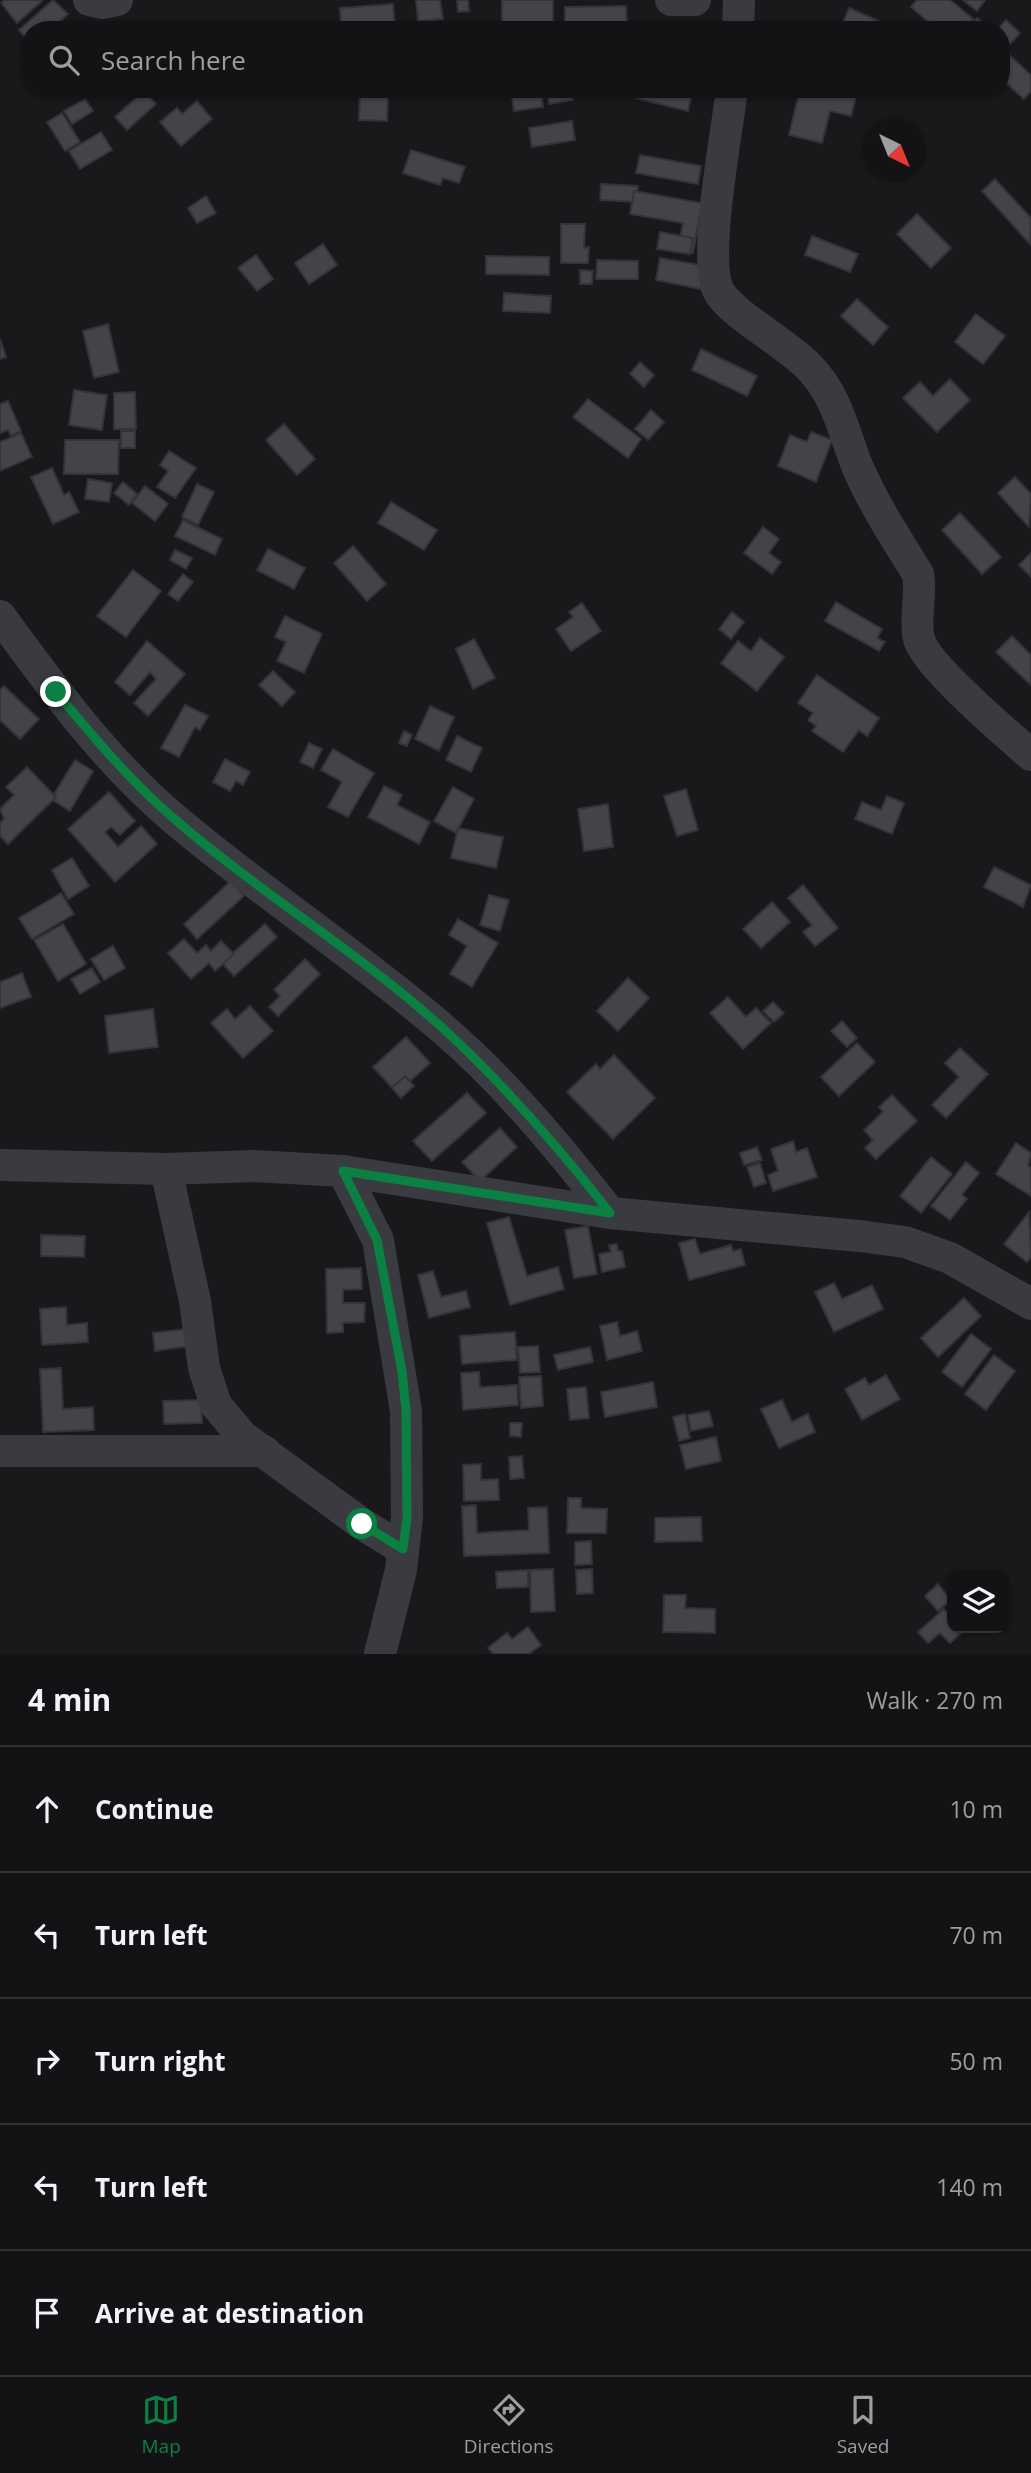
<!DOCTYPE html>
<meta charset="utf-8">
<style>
body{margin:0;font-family:"Open Sans",sans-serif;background:#1c1c1e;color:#f1f3f6}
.controls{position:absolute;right:21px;bottom:21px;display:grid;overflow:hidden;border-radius:14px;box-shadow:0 2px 5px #0004}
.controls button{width:63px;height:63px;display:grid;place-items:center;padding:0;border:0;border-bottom:2px solid #323234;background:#131315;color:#f1f3f6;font:35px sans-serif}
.compass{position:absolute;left:863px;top:119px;width:63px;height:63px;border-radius:50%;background:#131315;box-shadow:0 2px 5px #0004;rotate:137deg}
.stop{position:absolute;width:21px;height:21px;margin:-16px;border:5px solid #0b8043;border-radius:50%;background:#fff}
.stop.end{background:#0b8043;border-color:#fff;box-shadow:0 2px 7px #0008}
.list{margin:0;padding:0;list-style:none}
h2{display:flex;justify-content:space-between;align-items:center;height:91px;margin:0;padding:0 28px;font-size:30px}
h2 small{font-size:23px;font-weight:400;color:#9d9ea0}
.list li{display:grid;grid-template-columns:46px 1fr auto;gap:21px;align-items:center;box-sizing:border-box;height:126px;padding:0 28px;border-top:2px solid #323234}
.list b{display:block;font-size:26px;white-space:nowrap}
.list em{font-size:23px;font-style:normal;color:#9d9ea0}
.icon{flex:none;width:38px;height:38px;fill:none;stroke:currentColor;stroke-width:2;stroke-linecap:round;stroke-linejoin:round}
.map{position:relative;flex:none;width:1031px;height:1654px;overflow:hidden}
.search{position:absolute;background:#131315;box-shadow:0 2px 5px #0004;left:21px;right:21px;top:21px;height:77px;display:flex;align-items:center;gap:18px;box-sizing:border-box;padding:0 24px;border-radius:28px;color:#9d9ea0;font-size:26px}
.sheet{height:721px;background:#131315}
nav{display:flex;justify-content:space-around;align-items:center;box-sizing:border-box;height:98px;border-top:2px solid #323234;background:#131315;font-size:19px;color:#9d9ea0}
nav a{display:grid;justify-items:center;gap:4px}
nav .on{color:#0b8043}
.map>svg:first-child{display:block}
</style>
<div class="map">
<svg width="1031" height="1654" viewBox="0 0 1031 1654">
<rect width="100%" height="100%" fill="#19191c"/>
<g fill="#434449" stroke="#333338" stroke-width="2">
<path d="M5 0H41L42 1 17 23 1 3Z"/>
<path d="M53 0 68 14 50 30H30V43L19 30Z"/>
<path d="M416 0H440L443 19 418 21Z"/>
<path d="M457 0H468L469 11 458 12Z"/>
<path d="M502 0H553V24L502 25Z"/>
<path d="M917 0H950L973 19 964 30H938L911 7Z"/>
<path d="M963 0H985L977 11Z"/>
<path d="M393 4 395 30H341L340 8Z"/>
<path d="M626 6 627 24 565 25V7Z"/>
<path d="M849 8 899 30H854L842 25Z"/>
<path d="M977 18 991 29V30H967Z"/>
<path d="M1006 20 1020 33 1009 45 1001 38V30H997Z"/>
<path d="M1001 47 1031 75V91L1024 99 1001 78Z"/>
<path d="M360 89H388L387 121 359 120Z"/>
<path d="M511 89H541L543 107 514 111Z"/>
<path d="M547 89H571L573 100 549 104Z"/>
<path d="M637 89H693L688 111 635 98Z"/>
<path d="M800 89H836L835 92 856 97 851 116 830 111 822 143 789 135Z"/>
<path d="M144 91 156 104 127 130 115 117Z"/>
<path d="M85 99 93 111 72 124 64 111Z"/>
<path d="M197 101 212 119 181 146 160 122 177 108 182 114Z"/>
<path d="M62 113 80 142 65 151 47 122Z"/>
<path d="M572 121 575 140 532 147 529 128Z"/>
<path d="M101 132 112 150 80 169 69 151Z"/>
<path d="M411 150 465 167 459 183 443 178 440 185 403 173Z"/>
<path d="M640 155 701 166 698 184 636 173Z"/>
<path d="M995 179 1031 218 1030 244 982 191Z"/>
<path d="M601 184 638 186 637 202 600 200Z"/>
<path d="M634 191 702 203 693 253 678 250 683 223 630 214Z"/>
<path d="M206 196 216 213 197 223 188 208Z"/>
<path d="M917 214 951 248 931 268 897 234Z"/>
<path d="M561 224H585L584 248 589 247 588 263H561Z"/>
<path d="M660 232 693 238 690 254 657 249Z"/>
<path d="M812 236 858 254 850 272 805 255Z"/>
<path d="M323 244 337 265 309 284 295 263Z"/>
<path d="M256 255 273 279 257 291 238 268Z"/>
<path d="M486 256 549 257V275L486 274Z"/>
<path d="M660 258 706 266 701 289 656 280Z"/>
<path d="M597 260 638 261V279H596Z"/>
<path d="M580 270 593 271 592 284H580Z"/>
<path d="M504 293 551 296 550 313 503 311Z"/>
<path d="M857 299 888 327 873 345 841 316Z"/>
<path d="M976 314 1005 336 983 364 955 342Z"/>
<path d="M108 324 119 372 94 378 83 331Z"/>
<path d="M0 339 6 357 0 359Z"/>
<path d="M701 349 757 376 747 396 692 370Z"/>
<path d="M640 362 654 375 644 387 630 374Z"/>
<path d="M950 379 970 400 937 432 903 398 920 382 933 396Z"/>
<path d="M74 390 107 395 102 430 69 425Z"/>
<path d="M135 392 136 429H114V393Z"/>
<path d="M588 399 641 439 628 458 573 417Z"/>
<path d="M8 401 21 431 11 436 8 430 0 433V404Z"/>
<path d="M651 410 664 422 648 440 635 429Z"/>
<path d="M284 424 315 459 297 475 266 440Z"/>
<rect x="121" y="431" width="14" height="17"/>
<path d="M811 432 832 440 816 482 778 466 790 435 807 442Z"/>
<path d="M21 433 32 457 0 471V442Z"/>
<path d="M65 440H119L118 474H64Z"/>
<path d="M169 451 196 468 175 498 157 487 168 471 160 465Z"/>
<path d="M52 468 64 495 69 492 79 512 53 524 31 477Z"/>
<path d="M1015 477 1031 494 1029 527 998 493Z"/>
<path d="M88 479 112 483 109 502 85 499Z"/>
<path d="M123 482 137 494 129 505 114 493Z"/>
<path d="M197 484 214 492 198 525 182 517Z"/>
<path d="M145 486 168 504 155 521 132 503Z"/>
<path d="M391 502 437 530 424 550 378 523Z"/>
<path d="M960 513 1001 557 982 574 942 530Z"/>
<path d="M183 520 222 539 215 555 175 536Z"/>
<path d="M763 527 779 539 769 553 781 562 772 574 744 553Z"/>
<path d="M353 546 386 584 367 601 334 563Z"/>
<path d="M268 549 305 568 294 589 257 570Z"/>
<path d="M175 550 192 558 186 569 170 560Z"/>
<path d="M1031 553V577L1019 565Z"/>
<path d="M133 570 161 591 126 637 97 616Z"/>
<path d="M183 574 193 582 178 601 168 594Z"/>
<path d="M836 602 882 629 877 638 885 642 879 651 825 621Z"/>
<path d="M582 603 601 631 571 651 556 629 573 617 569 612Z"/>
<path d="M732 612 744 622 731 639 719 629Z"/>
<path d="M285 616 322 634 304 673 277 661 286 642 275 637Z"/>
<path d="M1012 636 1031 655V685L996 652Z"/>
<path d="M760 638 784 657 757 691 721 663 738 641 751 651Z"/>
<path d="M474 639 495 678 473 689 456 649Z"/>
<path d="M147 641 185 674 148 716 134 703 156 679 150 672 130 695 115 682Z"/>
<path d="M273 671 295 692 282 706 259 685Z"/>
<path d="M817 675 879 718 867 736 859 730 843 752 812 731 816 726 808 720 813 713 798 703Z"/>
<path d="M4 686 39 719 20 739 0 720V690Z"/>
<path d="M185 705 208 716 200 730 195 727 179 757 161 748Z"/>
<path d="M430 706 454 717 439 751 415 739Z"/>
<path d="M404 731 412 735 407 746 399 743Z"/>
<path d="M457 736 482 748 471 772 446 760Z"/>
<path d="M309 743 322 749 313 768 300 762Z"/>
<path d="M333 749 374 773 348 817 328 807 342 782 321 770Z"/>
<path d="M225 759 250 772 243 785 236 781 230 791 213 782Z"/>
<path d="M75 760 93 771 70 811 51 799Z"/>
<path d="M27 767 56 797 8 844 0 836V823L4 819 0 809 14 795 6 787Z"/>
<path d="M384 786 402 795 397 805 430 822 419 844 368 817Z"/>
<path d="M453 787 474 799 456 833 434 821Z"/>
<path d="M686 789 698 830 677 836 664 796Z"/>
<path d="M109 792 135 821 120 835 111 827 105 832 118 847 141 826 157 844 115 882 68 829Z"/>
<path d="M887 796 904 803 892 834 855 819 862 802 881 810Z"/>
<path d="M608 804 613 847 584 851 578 809Z"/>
<path d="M458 828 503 837 496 868 451 858Z"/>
<path d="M72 858 89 886 68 899 52 870Z"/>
<path d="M994 867 1031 885 1023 907 984 887Z"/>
<path d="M231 881 244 896 197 939 184 924Z"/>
<path d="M803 885 838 928 815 946 803 932 812 925 788 898Z"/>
<path d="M61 893 74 914 32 939 19 918Z"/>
<path d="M489 895 509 900 500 931 480 925Z"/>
<path d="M772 902 790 922 761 948 743 929Z"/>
<path d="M458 919 498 943 472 987 450 974 467 946 449 935Z"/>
<path d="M63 924 86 964 58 981 34 940Z"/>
<path d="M265 924 277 937 234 976 222 963Z"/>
<path d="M184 939 197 953 206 945 211 951 221 941 234 954 215 971 209 963 191 979 168 953Z"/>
<path d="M113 946 125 968 104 980 91 959Z"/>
<path d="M305 959 320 974 278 1016 269 1007 280 996 274 990Z"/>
<path d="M92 968 100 982 80 994 71 979Z"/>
<path d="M22 973 31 997 0 1008V982Z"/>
<path d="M628 978 649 998 618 1031 597 1011Z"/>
<path d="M728 997 746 1017 756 1008 771 1023 743 1049 710 1013Z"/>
<path d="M773 1002 784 1013 774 1022 763 1011Z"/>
<path d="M250 1006 273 1031 243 1058 211 1023 227 1009 235 1019Z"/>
<path d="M153 1009 158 1047 109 1053 105 1016Z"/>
<path d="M842 1021 857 1038 847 1047 831 1031Z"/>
<path d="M406 1037 430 1063 397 1093 373 1067Z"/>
<path d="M857 1043 875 1062 839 1096 821 1077Z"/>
<path d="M960 1048 988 1074 946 1118 932 1105 959 1077 945 1063Z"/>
<path d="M614 1055 655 1098 613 1139 567 1092 596 1064 600 1069Z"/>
<path d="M405 1076 414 1086 401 1098 392 1088Z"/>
<path d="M467 1093 486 1113 432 1161 413 1141Z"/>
<path d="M892 1095 917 1121 876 1159 865 1148 873 1140 864 1130 883 1112 879 1107Z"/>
<path d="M500 1128 517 1147 480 1181 462 1162Z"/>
<path d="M793 1141 796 1152 807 1148 817 1177 773 1191 768 1175 778 1171 771 1149Z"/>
<path d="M1016 1143 1031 1153 1028 1166 1031 1168V1196L996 1174Z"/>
<path d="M757 1147 762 1160 744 1165 740 1153Z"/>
<path d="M931 1157 952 1174 921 1213 900 1196Z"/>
<path d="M966 1162 979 1173 962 1195 967 1199 950 1220 931 1206Z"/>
<path d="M760 1163 766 1183 754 1187 747 1167Z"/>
<path d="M1029 1212 1031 1257 1027 1262 1004 1244Z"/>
<path d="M509 1217 527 1276 558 1267 564 1289 510 1305 487 1223Z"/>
<path d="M588 1226 597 1274 574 1278 565 1230Z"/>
<path d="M41 1235 85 1236 84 1257 41 1256Z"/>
<path d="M695 1239 700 1254 731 1245 733 1251 741 1249 745 1265 689 1280 679 1243Z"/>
<path d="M617 1244 618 1251H622L625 1267 602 1272 599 1254 611 1252 609 1245Z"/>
<path d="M361 1268 362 1289 343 1290V1303H365L364 1322 343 1323V1332L327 1333 326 1269Z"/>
<path d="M433 1271 441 1297 466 1291 470 1307 429 1318 418 1275Z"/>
<path d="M834 1283 842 1299 872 1285 883 1309 834 1332 815 1292Z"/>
<path d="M964 1298 981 1316 938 1357 921 1338Z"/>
<path d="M66 1307 67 1325 87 1323 88 1342 42 1345 40 1309Z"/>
<path d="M617 1322 620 1336 637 1331 642 1351 607 1360 600 1326Z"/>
<path d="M187 1329 189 1346 155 1351 153 1333Z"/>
<path d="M515 1332 517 1360 462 1364 460 1336Z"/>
<path d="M971 1334 991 1349 962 1387 942 1372Z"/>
<path d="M538 1346 540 1372 520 1373 518 1347Z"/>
<path d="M590 1347 593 1362 558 1370 554 1355Z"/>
<path d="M994 1355 1015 1371 986 1410 965 1394Z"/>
<path d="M61 1368 63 1409 93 1407 94 1430 43 1432 40 1369Z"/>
<path d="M479 1372 480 1387 517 1385 518 1405 463 1410 461 1373Z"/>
<path d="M886 1375 900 1399 862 1420 845 1389 865 1378 869 1385Z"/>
<path d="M541 1376 543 1406 521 1408 519 1377Z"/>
<path d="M653 1382 657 1407 605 1417 601 1392Z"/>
<path d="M586 1387 589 1418 570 1420 567 1389Z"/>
<path d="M201 1400 202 1423 164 1424 163 1401Z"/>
<path d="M782 1400 792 1422 808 1414 815 1432 779 1448 761 1409Z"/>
<path d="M709 1411 713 1426 691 1431 688 1415Z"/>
<path d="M685 1414 690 1438 679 1441 673 1417Z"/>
<path d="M510 1423H522L521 1437 510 1436Z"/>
<path d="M716 1437 721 1461 686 1469 680 1445Z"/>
<path d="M522 1456 524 1478 510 1479 509 1457Z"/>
<path d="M481 1464V1480L498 1479 499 1500 464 1501 463 1465Z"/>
<path d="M568 1498H581V1508L607 1509 606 1533H567Z"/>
<path d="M476 1505 477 1533 529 1530 528 1508 547 1507 549 1553 464 1556 462 1506Z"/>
<path d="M701 1517 702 1541 655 1542V1518Z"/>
<path d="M591 1541 592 1564 575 1565V1542Z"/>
<path d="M553 1569 555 1611 531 1612 530 1570Z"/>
<path d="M592 1569 593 1593 577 1594 576 1570Z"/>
<path d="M528 1570V1587L497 1588 496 1572Z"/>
<path d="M938 1584 951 1600 938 1611 925 1596Z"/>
<path d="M664 1595H686L685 1608 715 1609V1633L663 1632Z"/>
<path d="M944 1609 952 1618V1628H960L963 1631 950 1643 940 1633 928 1643 918 1632Z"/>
<path d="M528 1627 541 1645 529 1654H493L488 1648 507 1633 512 1639Z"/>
</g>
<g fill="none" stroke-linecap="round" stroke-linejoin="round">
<g stroke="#3a3b41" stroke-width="32">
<path d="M89 0 102 3 117 0"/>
<path d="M671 0H695"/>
<path d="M738 30 739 0"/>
<path d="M732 89C727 132 703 255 718 290 729 313 788 344 810 368 838 397 843 432 858 468 874 505 897 540 918 574 922 596 914 618 919 639 925 664 1008 735 1031 755"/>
<path d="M0 616C51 686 105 760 172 817 259 891 356 954 443 1029 505 1082 560 1149 610 1213"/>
<path d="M0 1165 166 1169 254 1166 343 1171 610 1213 859 1236 905 1242 950 1258 1031 1304"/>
<path d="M166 1169 195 1301 204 1368 216 1405 243 1437 362 1524 403 1549"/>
<path d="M343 1171 378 1240 406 1411 407 1518 401 1570 380 1654"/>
<path d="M0 1451H264"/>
</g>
</g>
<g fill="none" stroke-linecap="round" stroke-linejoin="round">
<path stroke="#0b8043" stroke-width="9" d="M56 692C92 735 129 780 171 816 259 893 361 953 447 1032 506 1087 561 1150 610 1213L343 1171 377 1240 402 1371 406 1411 407 1518 403 1549 362 1524"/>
</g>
</svg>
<div class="controls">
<button><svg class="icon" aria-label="layers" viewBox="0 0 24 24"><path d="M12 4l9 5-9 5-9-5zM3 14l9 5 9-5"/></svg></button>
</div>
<svg class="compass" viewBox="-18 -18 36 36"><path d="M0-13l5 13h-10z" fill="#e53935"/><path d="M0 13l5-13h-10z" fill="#9d9ea0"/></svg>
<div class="stop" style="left:362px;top:1524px"></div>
<div class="stop end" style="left:56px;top:692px"></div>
<div class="search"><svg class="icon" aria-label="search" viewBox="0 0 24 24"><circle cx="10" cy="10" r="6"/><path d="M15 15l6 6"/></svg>Search here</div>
</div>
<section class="sheet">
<h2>4 min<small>Walk · 270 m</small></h2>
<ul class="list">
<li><svg class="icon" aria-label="ahead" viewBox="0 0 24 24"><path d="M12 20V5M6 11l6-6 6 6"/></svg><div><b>Continue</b></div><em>10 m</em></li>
<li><svg class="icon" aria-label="left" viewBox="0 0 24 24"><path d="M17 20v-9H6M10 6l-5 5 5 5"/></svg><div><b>Turn left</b></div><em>70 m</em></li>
<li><svg class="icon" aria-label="right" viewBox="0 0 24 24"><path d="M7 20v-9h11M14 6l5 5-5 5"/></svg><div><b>Turn right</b></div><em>50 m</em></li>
<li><svg class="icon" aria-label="left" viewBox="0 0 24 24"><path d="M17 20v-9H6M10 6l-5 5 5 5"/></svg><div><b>Turn left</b></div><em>140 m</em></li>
<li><svg class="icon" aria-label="arrive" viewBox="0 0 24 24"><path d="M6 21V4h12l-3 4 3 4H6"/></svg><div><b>Arrive at destination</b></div></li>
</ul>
</section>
<nav>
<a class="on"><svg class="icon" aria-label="map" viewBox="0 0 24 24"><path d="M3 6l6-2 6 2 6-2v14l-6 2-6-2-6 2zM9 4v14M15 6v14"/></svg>Map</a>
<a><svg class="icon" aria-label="directions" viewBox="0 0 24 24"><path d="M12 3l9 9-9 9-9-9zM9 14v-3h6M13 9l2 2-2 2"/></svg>Directions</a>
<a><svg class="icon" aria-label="saved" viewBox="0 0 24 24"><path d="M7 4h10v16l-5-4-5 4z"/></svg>Saved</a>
</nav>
